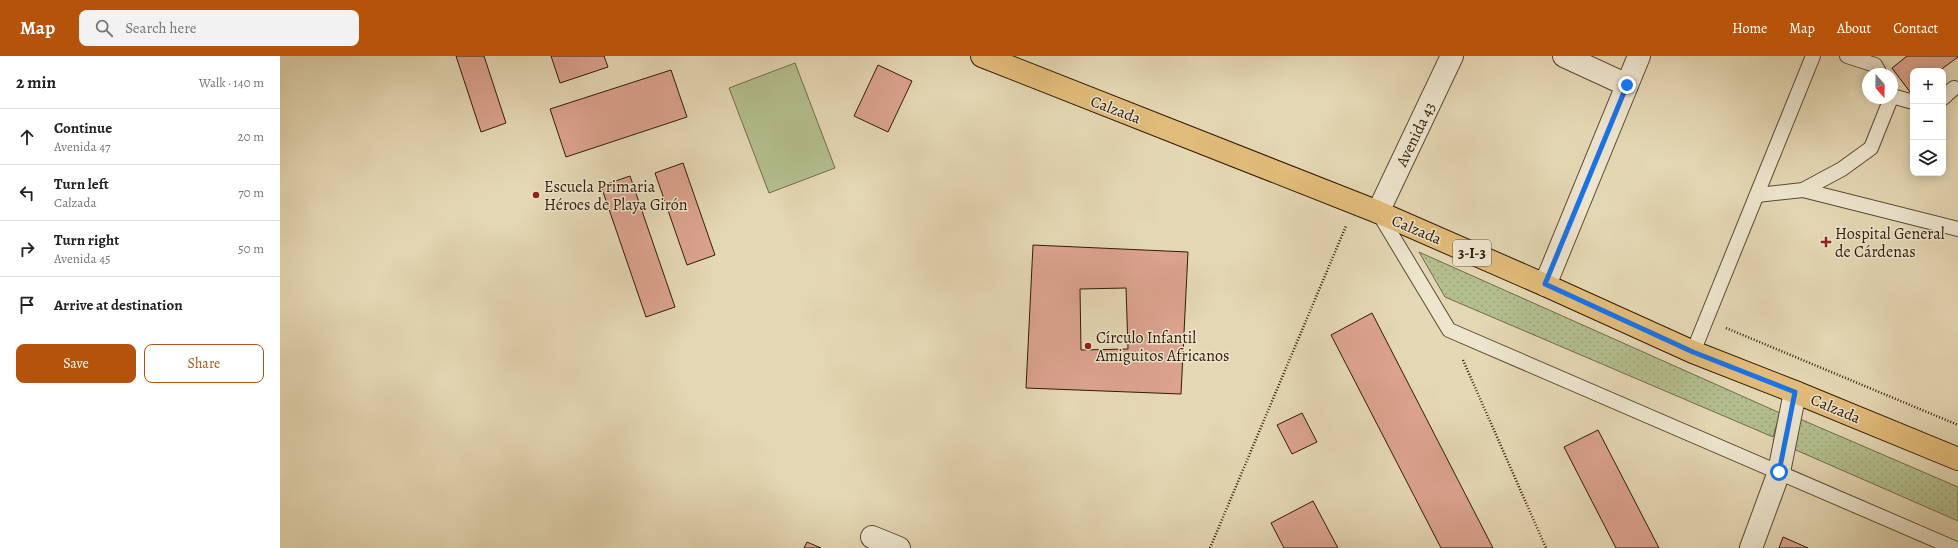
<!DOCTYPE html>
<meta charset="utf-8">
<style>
body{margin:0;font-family:Alegreya,serif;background:#f2f2f2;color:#222}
.controls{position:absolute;right:12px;top:12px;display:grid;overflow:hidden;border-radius:8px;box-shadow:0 2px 10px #0003}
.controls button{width:36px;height:36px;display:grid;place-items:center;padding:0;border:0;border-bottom:1px solid #e0e0e0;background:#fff;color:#222;font:20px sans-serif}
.compass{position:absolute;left:1582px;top:12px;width:36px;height:36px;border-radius:50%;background:#fff;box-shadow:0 2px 10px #0003;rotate:160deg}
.stop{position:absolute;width:12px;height:12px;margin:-9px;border:3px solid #1a73e8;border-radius:50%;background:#fff}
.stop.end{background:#1a73e8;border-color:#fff;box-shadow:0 1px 4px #0008}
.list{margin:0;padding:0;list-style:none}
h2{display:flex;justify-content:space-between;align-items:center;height:52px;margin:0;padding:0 16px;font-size:17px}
h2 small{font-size:13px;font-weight:400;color:#767676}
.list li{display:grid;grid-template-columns:26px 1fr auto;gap:12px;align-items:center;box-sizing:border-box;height:56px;padding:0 16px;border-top:1px solid #e0e0e0}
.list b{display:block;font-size:15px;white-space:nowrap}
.list p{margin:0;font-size:13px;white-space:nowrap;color:#767676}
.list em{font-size:13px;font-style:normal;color:#767676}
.actions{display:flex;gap:8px;padding:12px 16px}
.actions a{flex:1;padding:9px 0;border:1px solid #b45309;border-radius:8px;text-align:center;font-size:14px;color:#b45309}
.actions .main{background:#b45309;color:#fff}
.icon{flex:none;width:22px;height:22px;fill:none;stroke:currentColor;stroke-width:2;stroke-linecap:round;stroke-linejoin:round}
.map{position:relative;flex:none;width:1678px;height:492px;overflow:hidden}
header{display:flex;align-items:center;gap:24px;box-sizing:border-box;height:56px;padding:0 20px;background:#b45309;color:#fff}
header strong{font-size:19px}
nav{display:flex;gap:22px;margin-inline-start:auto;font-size:14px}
.search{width:280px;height:36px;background:#f2f2f2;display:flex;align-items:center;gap:10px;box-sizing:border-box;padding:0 14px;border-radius:8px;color:#767676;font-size:15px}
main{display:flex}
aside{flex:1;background:#fff}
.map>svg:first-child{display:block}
</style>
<header>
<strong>Map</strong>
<div class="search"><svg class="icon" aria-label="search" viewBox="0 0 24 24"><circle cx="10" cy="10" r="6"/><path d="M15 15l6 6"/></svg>Search here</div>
<nav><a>Home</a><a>Map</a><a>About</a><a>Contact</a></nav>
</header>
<main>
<aside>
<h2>2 min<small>Walk · 140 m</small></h2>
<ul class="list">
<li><svg class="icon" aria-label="ahead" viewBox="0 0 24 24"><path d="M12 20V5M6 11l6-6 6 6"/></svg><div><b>Continue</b><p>Avenida 47</p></div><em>20 m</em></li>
<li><svg class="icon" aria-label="left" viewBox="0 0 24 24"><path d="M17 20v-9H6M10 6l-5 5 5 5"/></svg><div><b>Turn left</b><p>Calzada</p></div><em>70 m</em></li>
<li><svg class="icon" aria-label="right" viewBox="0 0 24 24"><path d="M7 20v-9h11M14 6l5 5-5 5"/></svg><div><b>Turn right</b><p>Avenida 45</p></div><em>50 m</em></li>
<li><svg class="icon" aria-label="arrive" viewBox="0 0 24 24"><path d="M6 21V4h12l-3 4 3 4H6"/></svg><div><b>Arrive at destination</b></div></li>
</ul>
<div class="actions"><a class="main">Save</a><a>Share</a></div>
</aside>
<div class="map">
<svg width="1678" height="492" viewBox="0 0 1678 492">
<defs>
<pattern id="grass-dots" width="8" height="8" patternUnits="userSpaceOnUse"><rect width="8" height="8" fill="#b3be8d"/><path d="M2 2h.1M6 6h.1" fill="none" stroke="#9aa378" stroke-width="1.8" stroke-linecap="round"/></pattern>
</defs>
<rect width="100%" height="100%" fill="#e4d7b3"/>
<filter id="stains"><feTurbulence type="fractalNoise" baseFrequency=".005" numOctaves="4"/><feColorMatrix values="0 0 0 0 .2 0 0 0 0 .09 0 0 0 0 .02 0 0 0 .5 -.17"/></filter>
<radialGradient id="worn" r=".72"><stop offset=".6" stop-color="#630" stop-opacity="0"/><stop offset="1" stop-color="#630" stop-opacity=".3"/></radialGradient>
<g fill="url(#grass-dots)" stroke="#726c4a">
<path d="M1139 196 1500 357 1493 381 1165 241Z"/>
<path d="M1513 360 1678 431V465L1493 384Z"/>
</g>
<path fill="#b3be8d" stroke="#726c4a" d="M515 7 555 112 489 137 449 32Z"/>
<g fill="#dba28d" stroke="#311b07" fill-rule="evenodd">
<path d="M176 0H204L226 67 201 76Z"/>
<path d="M271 0H324L328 11 280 27Z"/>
<path d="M1627 0H1678V1L1659 15H1633V34L1630 36 1612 12Z"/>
<path d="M598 9 632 25 608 76 574 60Z"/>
<path d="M391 14 407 61 286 101 270 53Z"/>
<path d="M403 107 435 199 407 209 375 117Z"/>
<path d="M350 120 395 251 366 261 321 130Z"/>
<path d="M753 189 908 196 901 338 746 332ZM846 232 848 293 801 294 800 233Z"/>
<path d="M1092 257 1213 492H1161L1051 279Z"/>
<path d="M1022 357 1037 386 1012 398 997 369Z"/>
<path d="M1318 374 1379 492H1336L1284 391Z"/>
<path d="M1033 445 1058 492H1004L991 467Z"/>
<path d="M1503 481 1528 492H1499Z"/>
<path d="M527 486 541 492H524Z"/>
</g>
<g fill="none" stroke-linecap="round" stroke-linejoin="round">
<defs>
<g id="service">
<path d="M1567 0 1595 9 1600 18"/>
<path d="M1612 40 1633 46"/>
<path d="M1663 42 1674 32"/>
<path d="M1523 134 1678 173"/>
<path d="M1477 139 1523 134 1562 113 1591 92 1611 42"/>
<path d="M1098 156 1169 274 1674 492"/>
<path d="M1413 296 1533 0"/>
</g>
<g id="minor">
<path d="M1284 0 1347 29"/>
<path d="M1098 156 1172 0"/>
<path d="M1265 229 1359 0"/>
<path d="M592 481 619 492"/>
<path d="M1471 492 1499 416 1515 336"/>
</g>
<path id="primary" d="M702 0 1098 156 1265 229 1413 296 1515 336 1678 403"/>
</defs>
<use href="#service" stroke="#5e4a32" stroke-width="16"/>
<use href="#minor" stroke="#5e4a32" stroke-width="24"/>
<use href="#primary" stroke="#311b07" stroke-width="24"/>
<g stroke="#311b07" stroke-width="2.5" stroke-dasharray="1 2" stroke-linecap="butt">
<path d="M1446 272 1678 369"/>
<path d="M1183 304 1266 492"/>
<path d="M930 492 1066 170"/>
</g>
<use href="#service" stroke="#ede5ce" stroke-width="14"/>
<use href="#minor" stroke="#ede5ce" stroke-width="22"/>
<use href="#primary" stroke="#e2bc7a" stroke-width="22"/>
</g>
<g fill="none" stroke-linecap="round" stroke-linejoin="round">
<path stroke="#1a73e8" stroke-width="5" d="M1347 29 1265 228 1413 296 1515 336 1499 416"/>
</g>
<g fill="#8f2418" stroke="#ede5ce" stroke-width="1.5">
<circle cx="256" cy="139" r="4"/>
<path d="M1544 180h4v4h4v4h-4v4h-4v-4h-4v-4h4z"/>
<circle cx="808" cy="290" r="4"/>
</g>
<g text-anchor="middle" stroke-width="3" stroke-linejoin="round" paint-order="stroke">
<rect fill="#ede5ce" stroke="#695843" stroke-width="1" x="1173" y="184" width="38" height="26" rx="3"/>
<g font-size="15" font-weight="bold" fill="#311b07">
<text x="1192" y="202">3-I-3</text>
</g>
<g font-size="16" fill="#311b07" stroke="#ede5ce">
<text transform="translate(836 53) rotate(21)" y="6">Calzada</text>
<text transform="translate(1135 78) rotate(-64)" y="6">Avenida 43</text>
<text transform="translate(1137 173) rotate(23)" y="6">Calzada</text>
<text transform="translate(1556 352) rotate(23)" y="6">Calzada</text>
</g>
<g font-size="16" fill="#311b07" stroke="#ede5ce" text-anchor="start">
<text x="264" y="136">Escuela Primaria<tspan x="264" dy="18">Héroes de Playa Girón</tspan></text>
<text x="1555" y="183">Hospital General<tspan x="1555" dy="18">de Cárdenas</tspan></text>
<text x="816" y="287">Círculo Infantil<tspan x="816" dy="18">Amiguitos Africanos</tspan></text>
</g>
</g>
<rect width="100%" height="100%" filter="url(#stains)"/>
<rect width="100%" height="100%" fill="url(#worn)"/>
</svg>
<div class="controls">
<button>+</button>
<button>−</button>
<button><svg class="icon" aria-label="layers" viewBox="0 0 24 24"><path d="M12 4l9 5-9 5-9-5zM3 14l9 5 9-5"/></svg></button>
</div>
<svg class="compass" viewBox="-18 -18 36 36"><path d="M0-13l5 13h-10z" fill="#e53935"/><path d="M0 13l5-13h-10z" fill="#767676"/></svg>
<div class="stop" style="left:1499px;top:416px"></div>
<div class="stop end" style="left:1347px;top:29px"></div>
</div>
</main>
